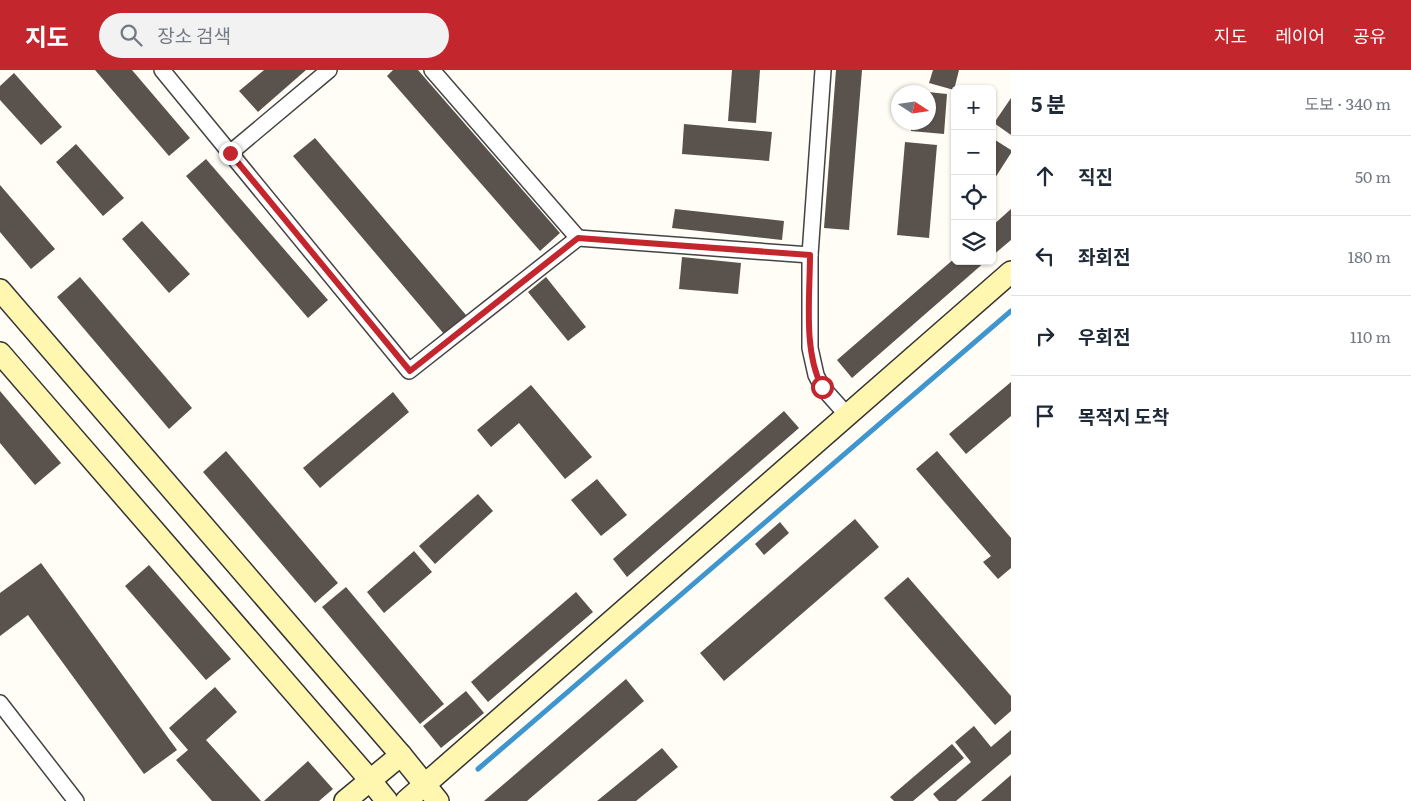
<!DOCTYPE html>
<html lang="ko">
<meta charset="utf-8">
<style>
body{margin:0;font-family:Literata,"Noto Sans KR",serif;background:#f2f2f3;color:#1f2937}
.controls{position:absolute;right:15px;top:15px;display:grid;overflow:hidden;border-radius:8px;box-shadow:0 1px 4px #0004}
.controls button{width:45px;height:45px;display:grid;place-items:center;padding:0;border:0;border-bottom:1px solid #e0e1e3;background:#fff;color:#1f2937;font:25px sans-serif}
.compass{position:absolute;left:891px;top:15px;width:45px;height:45px;border-radius:50%;background:#fff;box-shadow:0 1px 4px #0004;rotate:102deg}
.stop{position:absolute;width:15px;height:15px;margin:-11px;border:4px solid #c4262e;border-radius:50%;background:#fff}
.stop.end{background:#c4262e;border-color:#fff;box-shadow:0 1px 5px #0008}
.list{margin:0;padding:0;list-style:none}
h2{display:flex;justify-content:space-between;align-items:center;height:65px;margin:0;padding:0 20px;font-size:21px}
h2 small{font-size:16px;font-weight:400;color:#747a83}
.list li{display:grid;grid-template-columns:32px 1fr auto;gap:15px;align-items:center;box-sizing:border-box;height:80px;padding:0 20px;border-top:1px solid #e0e1e3}
.list b{display:block;font-size:19px;white-space:nowrap}
.list em{font-size:16px;font-style:normal;color:#747a83}
.icon{flex:none;width:28px;height:28px;fill:none;stroke:currentColor;stroke-width:2;stroke-linecap:round;stroke-linejoin:round}
.map{position:relative;flex:none;width:1011px;height:731px;overflow:hidden}
header{display:flex;align-items:center;gap:30px;box-sizing:border-box;height:70px;padding:0 25px;background:#c4262e;color:#fff}
header strong{font-size:24px}
nav{display:flex;gap:28px;margin-inline-start:auto;font-size:18px}
.search{width:350px;height:45px;background:#f2f2f3;display:flex;align-items:center;gap:12px;box-sizing:border-box;padding:0 18px;border-radius:28px;color:#747a83;font-size:19px}
main{display:flex}
aside{flex:1;background:#fff}
.map>svg:first-child{display:block}
</style>
<header>
<strong>지도</strong>
<div class="search"><svg class="icon" aria-label="search" viewBox="0 0 24 24"><circle cx="10" cy="10" r="6"/><path d="M15 15l6 6"/></svg>장소 검색</div>
<nav><a>지도</a><a>레이어</a><a>공유</a></nav>
</header>
<main>
<div class="map">
<svg width="1011" height="731" viewBox="0 0 1011 731">
<rect width="100%" height="100%" fill="#fffdf5"/>
<g fill="none" stroke-linecap="round" stroke-linejoin="round">
<path stroke="#3f96cf" stroke-width="5" d="M478 699 1011 241"/>
</g>
<g fill="#5a524d">
<path d="M95 0H132L190 68 169 86Z"/>
<path d="M264 0H306L258 42 239 21Z"/>
<path d="M393 0H418L560 163 540 181 387 6Z"/>
<path d="M732 0H760L756 53 728 51Z"/>
<path d="M836 0H862L849 160 824 158Z"/>
<path d="M933 0H959L954 20 929 13Z"/>
<path d="M14 3 62 57 41 75 0 30V16Z"/>
<path d="M928 22 947 24 944 64 911 61V55L905 54V52H928Z"/>
<path d="M1011 28V65L994 53Z"/>
<path d="M684 54 772 62 769 91 682 84Z"/>
<path d="M315 68 466 245 444 264 293 86Z"/>
<path d="M992 68 1011 80V83L995 108 992 107Z"/>
<path d="M905 72 937 75 929 168 897 165Z"/>
<path d="M76 74 124 128 103 146 56 92Z"/>
<path d="M206 89 328 230 308 248 186 106Z"/>
<path d="M0 115 55 179 31 199 0 162Z"/>
<path d="M675 139 784 151 782 170 672 158Z"/>
<path d="M1011 139V170L992 186V156Z"/>
<path d="M142 151 190 204 169 223 122 169Z"/>
<path d="M682 187 741 193 738 224 679 219Z"/>
<path d="M955 188V191H986L852 308 837 290Z"/>
<path d="M80 207 192 338 169 359 57 227Z"/>
<path d="M546 207 586 257 568 271 528 222Z"/>
<path d="M1011 312V346L966 384 949 364Z"/>
<path d="M531 315 592 387 565 409 519 353 491 377 477 360Z"/>
<path d="M0 321 61 393 35 415 0 373Z"/>
<path d="M393 322 409 342 320 418 303 398Z"/>
<path d="M784 341 799 358 627 507 613 489Z"/>
<path d="M226 381 338 513 315 533 203 402Z"/>
<path d="M937 381 1011 468V498L998 509 983 492 991 486 916 399Z"/>
<path d="M597 409 627 445 601 466 571 430Z"/>
<path d="M478 424 493 441 435 494 419 476Z"/>
<path d="M855 449 879 477 724 611 700 583Z"/>
<path d="M780 452 789 463 764 485 755 474Z"/>
<path d="M414 481 432 502 384 543 367 522Z"/>
<path d="M41 493 177 680 144 704 28 545 0 566V523Z"/>
<path d="M149 495 231 589 206 610 125 516Z"/>
<path d="M908 507 1011 626V641L995 655 884 528Z"/>
<path d="M346 517 444 634 420 654 322 537Z"/>
<path d="M576 522 593 542 488 632 471 612Z"/>
<path d="M626 609 644 631 527 731H484Z"/>
<path d="M215 617 237 642 206 670 261 731H212L176 690 188 680 169 658Z"/>
<path d="M466 621 484 643 441 678 423 656Z"/>
<path d="M974 656 991 677 1011 660V684L956 731H939L933 724 971 692 955 672Z"/>
<path d="M952 674 964 688 913 731H894L890 727Z"/>
<path d="M662 678 678 697 636 731H597Z"/>
<path d="M308 691 333 719 319 731H264Z"/>
<path d="M1011 705V731H981Z"/>
</g>
<g fill="none" stroke-linecap="round" stroke-linejoin="round">
<defs>
<g id="street">
<path d="M162 0 409 301 578 168 810 185"/>
<path d="M432 0 578 168"/>
<path d="M823 0 810 185V278L816 305 822 317 847 345"/>
<path d="M230 83 329 0"/>
<path d="M0 633 76 731"/>
</g>
<g id="secondary">
<path d="M0 220 401 685 438 731"/>
<path d="M0 283 370 710 387 731"/>
<path d="M345 731 401 685"/>
<path d="M406 731 1011 202"/>
</g>
</defs>
<use href="#street" stroke="#444" stroke-width="18"/>
<use href="#secondary" stroke="#333" stroke-width="24"/>
<use href="#street" stroke="#fff" stroke-width="15"/>
<use href="#secondary" stroke="#fff6b0" stroke-width="21"/>
</g>
<g fill="none" stroke-linecap="round" stroke-linejoin="round">
<path stroke="#c4262e" stroke-width="6" d="M230 83 410 301 578 168 810 185C810 226 803 281 822 317"/>
</g>
</svg>
<div class="controls">
<button>+</button>
<button>−</button>
<button><svg class="icon" aria-label="locate" viewBox="0 0 24 24"><circle cx="12" cy="12" r="6"/><path d="M12 2v4M12 18v4M2 12h4M18 12h4"/></svg></button>
<button><svg class="icon" aria-label="layers" viewBox="0 0 24 24"><path d="M12 4l9 5-9 5-9-5zM3 14l9 5 9-5"/></svg></button>
</div>
<svg class="compass" viewBox="-18 -18 36 36"><path d="M0-13l5 13h-10z" fill="#e53935"/><path d="M0 13l5-13h-10z" fill="#747a83"/></svg>
<div class="stop" style="left:822px;top:317px"></div>
<div class="stop end" style="left:230px;top:83px"></div>
</div>
<aside>
<h2>5 분<small>도보 · 340 m</small></h2>
<ul class="list">
<li><svg class="icon" aria-label="ahead" viewBox="0 0 24 24"><path d="M12 20V5M6 11l6-6 6 6"/></svg><div><b>직진</b></div><em>50 m</em></li>
<li><svg class="icon" aria-label="left" viewBox="0 0 24 24"><path d="M17 20v-9H6M10 6l-5 5 5 5"/></svg><div><b>좌회전</b></div><em>180 m</em></li>
<li><svg class="icon" aria-label="right" viewBox="0 0 24 24"><path d="M7 20v-9h11M14 6l5 5-5 5"/></svg><div><b>우회전</b></div><em>110 m</em></li>
<li><svg class="icon" aria-label="arrive" viewBox="0 0 24 24"><path d="M6 21V4h12l-3 4 3 4H6"/></svg><div><b>목적지 도착</b></div></li>
</ul>
</aside>
</main>
